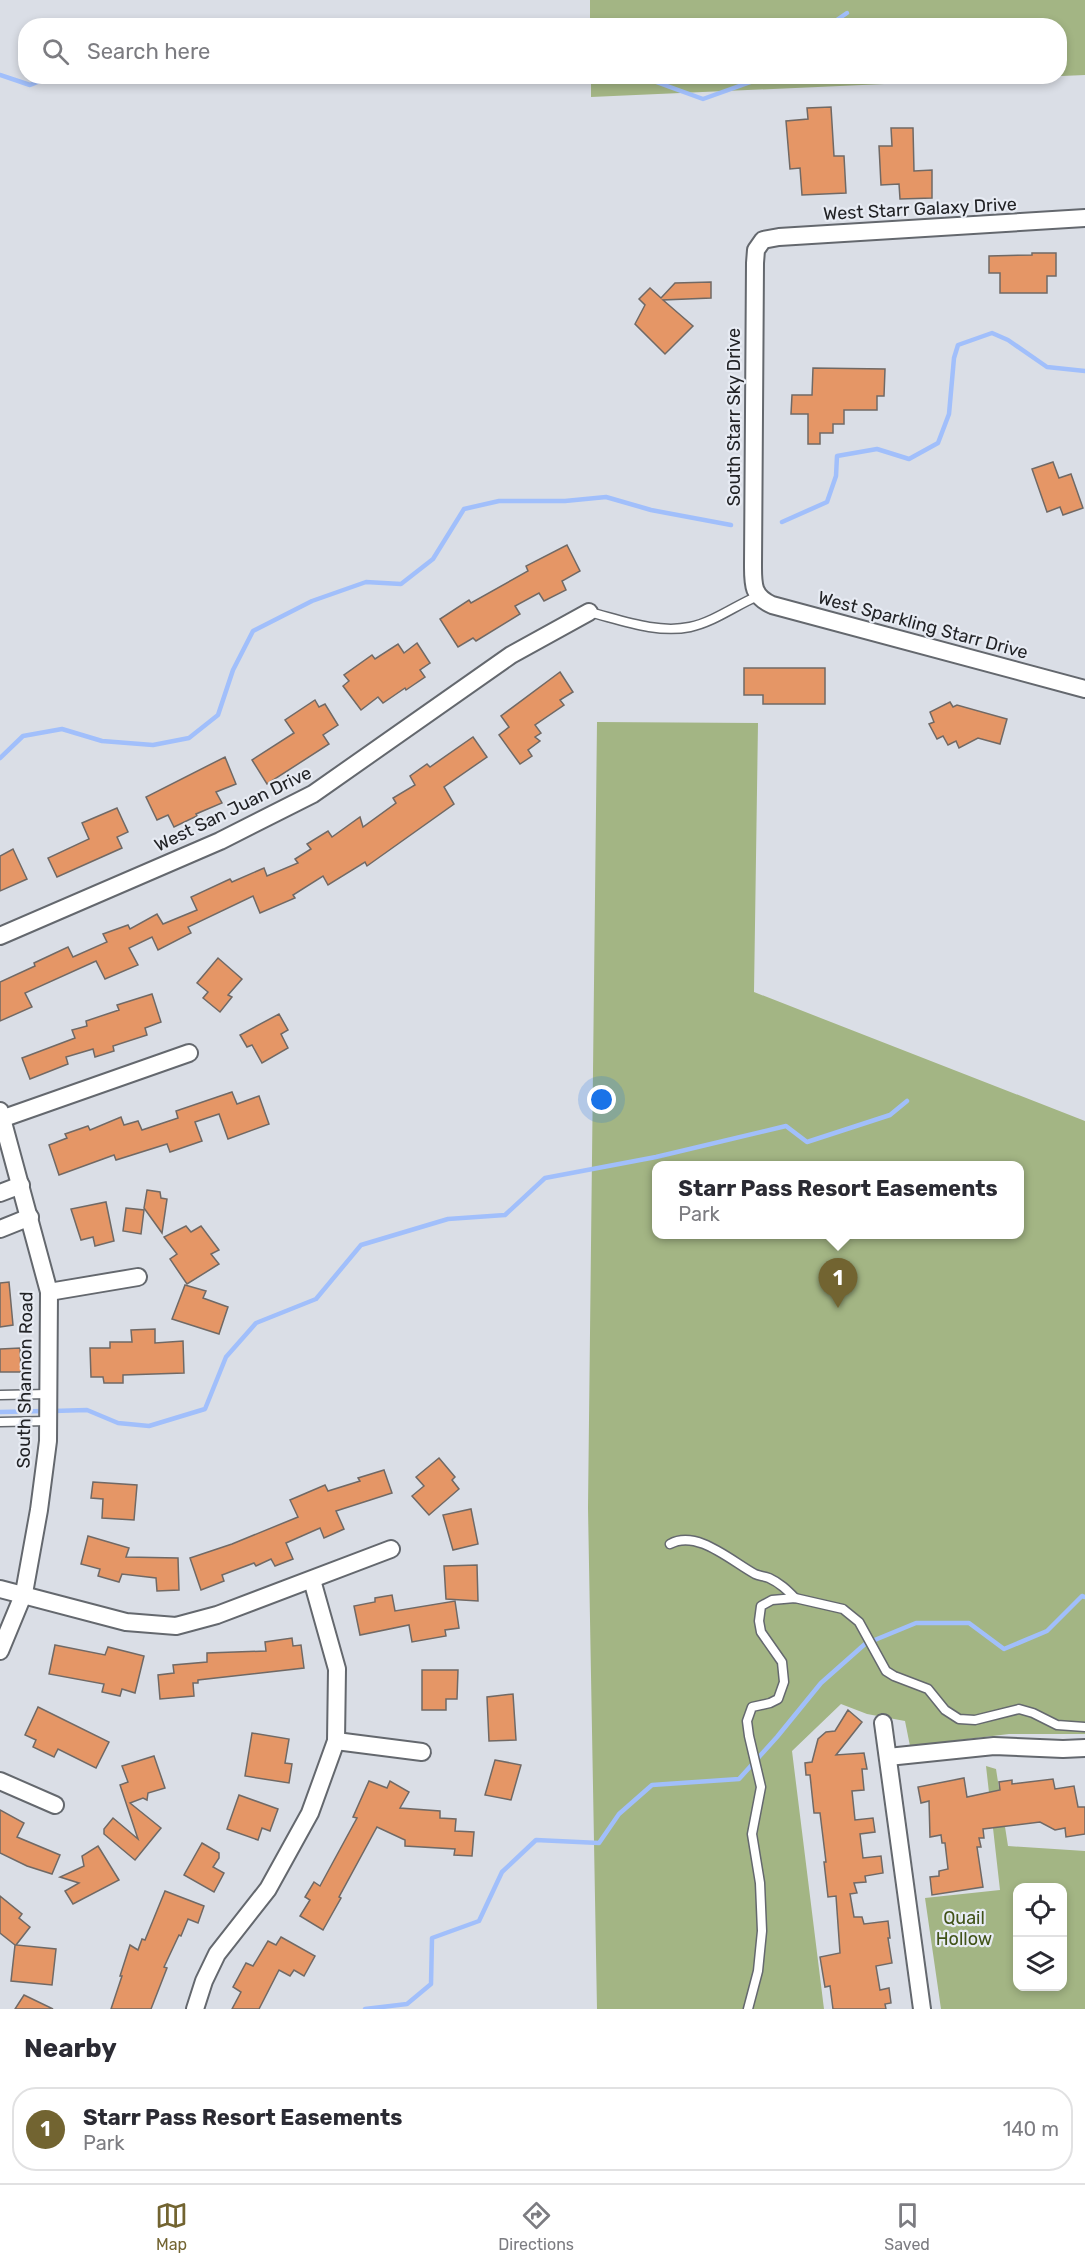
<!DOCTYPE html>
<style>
body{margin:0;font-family:Rubik,sans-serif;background:#f2f2f3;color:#2b2b33}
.controls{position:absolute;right:18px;bottom:18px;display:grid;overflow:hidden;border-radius:12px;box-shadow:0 3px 9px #0003}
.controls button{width:54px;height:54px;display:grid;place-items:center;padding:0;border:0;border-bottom:2px solid #e1e1e2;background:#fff;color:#2b2b33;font:30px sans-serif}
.you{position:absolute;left:602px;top:1100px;width:21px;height:21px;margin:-15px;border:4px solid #fff;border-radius:50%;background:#1a73e8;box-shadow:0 0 0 9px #1a73e833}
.badge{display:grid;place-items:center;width:39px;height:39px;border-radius:50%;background:#726431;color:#fff;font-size:20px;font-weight:700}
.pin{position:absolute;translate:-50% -50px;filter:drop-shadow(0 2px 3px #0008)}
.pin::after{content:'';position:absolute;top:32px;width:21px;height:18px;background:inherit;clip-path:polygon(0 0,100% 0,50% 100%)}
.popup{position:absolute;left:652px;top:1161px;width:372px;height:78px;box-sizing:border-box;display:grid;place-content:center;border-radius:12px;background:#fff;filter:drop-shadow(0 2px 4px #0005);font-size:20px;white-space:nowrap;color:#7c7c81}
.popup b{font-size:22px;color:#2b2b33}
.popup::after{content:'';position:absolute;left:50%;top:100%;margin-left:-12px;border:12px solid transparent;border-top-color:#fff}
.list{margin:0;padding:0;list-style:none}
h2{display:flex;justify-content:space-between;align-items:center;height:78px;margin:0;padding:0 24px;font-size:26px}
h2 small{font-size:20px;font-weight:400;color:#7c7c81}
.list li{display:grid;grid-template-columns:39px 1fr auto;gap:18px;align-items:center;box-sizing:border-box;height:84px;margin:0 12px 12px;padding:0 12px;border:2px solid #e1e1e2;border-radius:24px}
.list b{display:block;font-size:22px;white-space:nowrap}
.list p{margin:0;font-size:20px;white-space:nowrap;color:#7c7c81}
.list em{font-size:20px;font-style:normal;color:#7c7c81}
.icon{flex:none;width:33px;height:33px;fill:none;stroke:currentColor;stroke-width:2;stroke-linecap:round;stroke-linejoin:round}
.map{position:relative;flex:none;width:1085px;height:2009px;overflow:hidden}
.search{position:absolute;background:#fff;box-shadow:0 3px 9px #0003;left:18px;right:18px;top:18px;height:66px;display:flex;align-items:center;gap:15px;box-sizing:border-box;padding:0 21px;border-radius:24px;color:#7c7c81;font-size:22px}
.sheet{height:174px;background:#fff}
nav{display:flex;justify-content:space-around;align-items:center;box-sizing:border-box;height:84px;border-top:2px solid #e1e1e2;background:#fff;font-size:16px;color:#7c7c81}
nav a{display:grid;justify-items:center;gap:3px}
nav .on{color:#726431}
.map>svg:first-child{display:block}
</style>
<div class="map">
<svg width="1085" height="2009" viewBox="0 0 1085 2009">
<rect width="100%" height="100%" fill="#dadee6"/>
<g fill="#a3b584" fill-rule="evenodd">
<path d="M590 0H1085V75L591 97V76H1060V26L590 25Z"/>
<path d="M597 722 758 723 754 992 1085 1121V1734H1009L910 1746 905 1721 867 1714 841 1704 792 1751 824 2009H597L588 1508ZM656 1166H1020V1234H656Z"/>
<path d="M986 1766 996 1769 1008 1846 1085 1851V2009H941L925 1898 1000 1890ZM1018 1888H1062V1986H1018Z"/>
</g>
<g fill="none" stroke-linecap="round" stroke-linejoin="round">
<g stroke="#a1bffb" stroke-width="4.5">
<path d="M828 26 847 13"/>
<path d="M0 75 30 85 53 76"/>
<path d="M141 76H148"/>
<path d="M635 76 648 79 703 99 767 76"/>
<path d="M782 522 827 502 836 476 837 456 877 449 909 459 938 443 949 414 954 358 958 345 992 333 1008 340 1047 367 1085 371"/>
<path d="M0 758 23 736 62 729 102 741 153 745 189 738 218 715 233 670 253 631 312 601 366 582 401 584 433 559 464 509 499 501H565L606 497 651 510 731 525"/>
<path d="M53 1411 87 1410 118 1423 149 1426 205 1409 226 1357 256 1323 316 1299 361 1245 448 1219 505 1215 545 1178 656 1157 786 1126 807 1142 890 1115 907 1101"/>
<path d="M0 1412 44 1411"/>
<path d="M365 2009 407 2004 431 1984 432 1938 479 1921 502 1872 536 1840 599 1843 619 1814 652 1785 739 1779 777 1737 821 1683 865 1644 916 1623H969L1004 1649 1047 1631 1082 1596 1085 1597"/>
</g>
</g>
<g fill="#e59666" stroke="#706965" stroke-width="1.5">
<path d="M831 107 834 156H844L846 193 802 195 800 168 790 169 786 121 808 119 807 108Z"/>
<path d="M891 128H913L914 171 932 170V198L900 199 899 184 881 185 879 146H892Z"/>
<path d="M1032 253H1056V276H1047V293H1000V273H989V256L1032 255Z"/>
<path d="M711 282V298L663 300 693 326 665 354 635 324 645 305 639 299 650 288 661 298 675 283Z"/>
<path d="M813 368 885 369 884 396H877V410H844V424H833V433H820V444H808V414H791L792 395H812Z"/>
<path d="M1053 462 1059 478 1071 474 1083 508 1063 515 1060 507 1047 512 1032 469Z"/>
<path d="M567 545 580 571 562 581 566 590 544 601 539 593 515 606 520 614 476 641 473 638 458 647 440 619 469 600 471 603 528 571 526 566Z"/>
<path d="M417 643 430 663 420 670 425 677 406 690 405 688 383 703 378 697 361 710 343 686 349 681 344 675 372 655 375 659 398 644 404 653Z"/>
<path d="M744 668H825V704H763V695H744Z"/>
<path d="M560 672 573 692 560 700 564 705 535 725 541 733 535 737 540 741 528 750 532 756 520 764 499 735 509 727 501 716Z"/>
<path d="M315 700 319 707 325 704 338 725 323 735 329 744 267 784 252 760 294 733 285 720Z"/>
<path d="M950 702 953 707 957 705 1007 719 1000 744 978 738 959 748 956 741 948 745 943 736 937 739 929 724 934 722 930 712Z"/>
<path d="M473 737 487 757 444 787 454 804 367 866 365 862 328 885 323 876 293 895 295 898 260 913 253 896 188 927 191 933 158 950 152 937 129 948 138 965 105 979 96 961 25 993 32 1007 0 1021V982L35 966 34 963 68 947 73 957 107 942 103 934 128 925 130 929 157 914 163 924 197 910 191 897 230 879 232 882 264 868 267 876 298 863 295 859 311 849 307 844 328 831 332 837 360 817 363 827 396 803 393 798 415 785 410 776 427 764 430 767Z"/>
<path d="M225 757 236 784 216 792 222 803 196 814 197 816 174 827 168 815 157 820 146 797Z"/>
<path d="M117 808 128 832 117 837 122 848 57 877 48 858 89 839 82 823Z"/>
<path d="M13 849 27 879 0 891V856Z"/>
<path d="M218 958 242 979 228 995 232 997 220 1012 203 998 208 992 197 983Z"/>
<path d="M152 994 161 1022 145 1028 147 1035 113 1046 114 1051 95 1057 93 1049 66 1057 68 1064 30 1079 22 1058 75 1038 72 1030 87 1026 86 1021 119 1010 117 1005Z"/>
<path d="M279 1014 288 1030 281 1034 288 1048 262 1063 252 1045 247 1047 240 1035Z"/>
<path d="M232 1092 237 1104 259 1096 269 1124 228 1139 219 1114 195 1122 202 1141 170 1152 167 1144 116 1160 114 1155 59 1175 49 1145 67 1138 65 1134 88 1126 90 1130 121 1117 124 1125 138 1121 142 1130 178 1118 176 1111Z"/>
<path d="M147 1190 160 1192 161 1198 167 1199 162 1233 144 1208Z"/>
<path d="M106 1202 114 1241 95 1246 93 1237 81 1240 71 1209Z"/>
<path d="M126 1208 144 1210 141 1234 123 1231Z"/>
<path d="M186 1226 191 1232 201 1226 219 1250 211 1254 219 1264 187 1284 170 1259 177 1254 164 1237Z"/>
<path d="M9 1282 13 1325 0 1327V1283Z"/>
<path d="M185 1285 206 1291 203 1298 228 1307 219 1334 172 1319Z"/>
<path d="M155 1329V1343L183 1341 184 1373 123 1375V1383H104L103 1377H91L90 1348H110V1342H132L131 1330Z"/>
<path d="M20 1348 21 1372H0V1349Z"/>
<path d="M439 1458 455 1477 452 1480 459 1489 429 1515 412 1496 424 1486 416 1477Z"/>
<path d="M384 1470 392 1493 336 1511 344 1529 324 1538 320 1528 286 1543 293 1559 275 1566 271 1559 256 1566 254 1563 222 1575 224 1581 201 1590 190 1558 232 1544 298 1517 290 1500 325 1485 328 1491 360 1481 358 1478Z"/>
<path d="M93 1482 137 1485 134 1520 102 1518 103 1499 91 1498Z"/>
<path d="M471 1509 478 1544 453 1550 443 1515Z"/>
<path d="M88 1536 129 1548 126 1557 178 1558 179 1590 157 1591 156 1578 122 1574 119 1582 98 1576 100 1569 81 1564Z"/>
<path d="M477 1565 478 1601 446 1599 444 1566Z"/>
<path d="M392 1595 395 1611 455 1601 459 1628 445 1630 446 1636 412 1642 409 1625 360 1635 354 1606 375 1602V1598Z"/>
<path d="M292 1638 293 1646 301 1645 304 1668 198 1680V1683H193L194 1696 160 1699 158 1675 174 1673 173 1665 207 1662V1653L266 1651 265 1642Z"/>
<path d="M55 1645 105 1655 108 1647 144 1656 135 1693 122 1689 120 1696 102 1692 104 1684 49 1674Z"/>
<path d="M422 1670H458L457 1699H446V1710H422Z"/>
<path d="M513 1694 516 1740 489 1741 487 1697Z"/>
<path d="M38 1707 109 1742 96 1768 58 1749 54 1757 33 1747 36 1740 25 1735Z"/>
<path d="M848 1710 862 1722 836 1755 864 1753 867 1769H862L864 1790 852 1791 855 1820 873 1818 875 1832 860 1834 863 1858 881 1856 883 1873 865 1876 866 1882 854 1883 857 1893 850 1894 854 1917H862L864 1924 888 1921 890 1938H888L892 1963 876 1966 880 1990 889 1988 891 2003 885 2004 886 2009H833L830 1986 825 1987 820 1957 840 1953 836 1896 828 1897 824 1862H826L820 1813H814L810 1775H806L805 1763 812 1762 818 1739 826 1732 835 1731Z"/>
<path d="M252 1733 289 1739 285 1763 292 1764 289 1783 245 1776Z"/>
<path d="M154 1756 165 1788 148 1793 147 1800 143 1798 130 1803 161 1828 135 1860 104 1834V1829L113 1818 138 1839 120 1785 128 1782 122 1766Z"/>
<path d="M495 1760 521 1765 511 1800 485 1795Z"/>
<path d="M964 1778 967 1797 1000 1790 999 1782 1012 1780V1784L1053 1779 1055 1789 1074 1786 1078 1807H1085V1834L1066 1837 1065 1828 1055 1830 1040 1822 983 1829 984 1838H979L981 1847H977L983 1887 932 1895 930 1877 939 1876V1871L948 1869 945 1843H942L941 1835 930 1837 929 1801 921 1803 918 1787Z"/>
<path d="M369 1781 387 1788 390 1781 409 1792 400 1808 440 1811V1818L456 1819 455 1831 474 1832 472 1856 454 1855 455 1849 405 1846V1840L377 1827 339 1897 341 1898 323 1930 300 1916 310 1900 305 1897 314 1882 320 1886 357 1818 353 1817Z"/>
<path d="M239 1795 278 1809 270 1831 262 1828 258 1840 227 1829Z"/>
<path d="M0 1810 24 1823 17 1837 60 1855 52 1874 27 1866 0 1853Z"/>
<path d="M202 1843 219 1853V1858L213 1867 224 1873 214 1892 184 1875Z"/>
<path d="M98 1846 119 1880 73 1904 65 1891 79 1883 60 1877 84 1866 82 1856Z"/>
<path d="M165 1891 204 1906 198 1923 188 1919 181 1936 179 1935 164 1967 167 1968 151 2009H111L122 1976H120L130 1945 138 1950 142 1939 145 1940Z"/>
<path d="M0 1896 22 1914 19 1918 30 1927 16 1945 56 1949 52 1985 11 1981 15 1945 0 1933Z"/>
<path d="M281 1937 315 1956 304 1976 294 1970 290 1976 279 1970 259 2009H232L241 1992 233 1987 246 1963 253 1966 268 1941 276 1945Z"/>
<path d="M24 1995 53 2009H15Z"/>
</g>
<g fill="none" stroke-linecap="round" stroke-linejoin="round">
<defs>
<g id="service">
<path d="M589 612C621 620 657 634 690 627 714 622 736 605 758 596"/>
<path d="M0 1395 48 1394"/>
<path d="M0 1422 48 1421"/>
<path d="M670 1544C697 1529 731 1561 755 1574 759 1576 764 1576 769 1578 780 1583 787 1590 795 1598"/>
<path d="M748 2009 758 1971 762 1931 760 1883 752 1834 761 1787 749 1736 747 1721 752 1707 770 1703 778 1699 784 1682 782 1662 761 1632 759 1621 761 1606 772 1600 795 1598 843 1609 859 1622 886 1671 894 1676 928 1689 945 1710 959 1719 975 1720 1019 1709 1033 1713 1057 1725 1085 1727"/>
</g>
<g id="minor">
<path d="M1085 218 779 237 763 240 756 250 755 263 753 564C753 584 752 596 772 605L1085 689"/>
<path d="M0 936 220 841 313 794 511 655 589 612"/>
<path d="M0 1111 49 1292 48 1441 39 1510 24 1593 0 1651"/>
<path d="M4 1118 189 1053"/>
<path d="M0 1193 21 1185"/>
<path d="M0 1229 30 1217"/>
<path d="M49 1292 138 1277"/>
<path d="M0 1589 126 1622 176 1626 217 1615 391 1549"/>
<path d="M883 1723 922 2009"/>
<path d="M336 1741 422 1752"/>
<path d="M888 1757 994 1746 1063 1749 1085 1748"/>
<path d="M0 1781 55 1805"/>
<path d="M195 2009 204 1981 217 1954 268 1889 310 1813 336 1741 337 1669 312 1580"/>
</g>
</defs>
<use href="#service" stroke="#64686e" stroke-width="11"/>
<use href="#minor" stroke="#64686e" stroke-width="20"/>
<use href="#service" stroke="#fff" stroke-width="8"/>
<use href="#minor" stroke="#fff" stroke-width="16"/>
</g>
<g text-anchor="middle" stroke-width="4.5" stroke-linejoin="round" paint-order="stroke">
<g font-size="18" fill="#222326" stroke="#e7ebf3">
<text transform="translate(920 209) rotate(-3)" y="6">West Starr Galaxy Drive</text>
<text transform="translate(734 417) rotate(-90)" y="6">South Starr Sky Drive</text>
<text transform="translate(923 625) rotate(15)" y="6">West Sparkling Starr Drive</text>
<text transform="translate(233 809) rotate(-26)" y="6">West San Juan Drive</text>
<text transform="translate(25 1380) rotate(-89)" y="6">South Shannon Road</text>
</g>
<g font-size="18" fill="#415318" stroke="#e7ebf3">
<text x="964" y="1924">Quail<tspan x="964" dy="21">Hollow</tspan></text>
</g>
</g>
</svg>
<div class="controls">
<button><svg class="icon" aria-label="locate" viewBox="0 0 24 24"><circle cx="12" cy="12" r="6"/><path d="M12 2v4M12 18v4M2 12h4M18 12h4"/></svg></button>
<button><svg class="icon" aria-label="layers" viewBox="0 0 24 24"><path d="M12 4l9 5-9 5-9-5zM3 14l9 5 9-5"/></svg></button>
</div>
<div class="you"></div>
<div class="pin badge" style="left:838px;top:1308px">1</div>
<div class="popup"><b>Starr Pass Resort Easements</b>Park</div>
<div class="search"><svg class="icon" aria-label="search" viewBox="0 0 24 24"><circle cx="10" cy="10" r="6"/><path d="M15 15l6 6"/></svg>Search here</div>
</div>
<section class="sheet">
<h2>Nearby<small></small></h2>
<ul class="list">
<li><span class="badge">1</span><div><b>Starr Pass Resort Easements</b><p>Park</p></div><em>140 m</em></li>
</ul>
</section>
<nav>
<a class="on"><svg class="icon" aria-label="map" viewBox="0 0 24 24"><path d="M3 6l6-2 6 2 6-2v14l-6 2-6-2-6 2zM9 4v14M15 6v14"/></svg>Map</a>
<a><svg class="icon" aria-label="directions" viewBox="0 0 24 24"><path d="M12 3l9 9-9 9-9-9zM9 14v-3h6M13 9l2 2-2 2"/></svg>Directions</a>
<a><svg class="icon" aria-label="saved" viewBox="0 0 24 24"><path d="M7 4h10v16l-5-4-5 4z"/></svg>Saved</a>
</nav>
